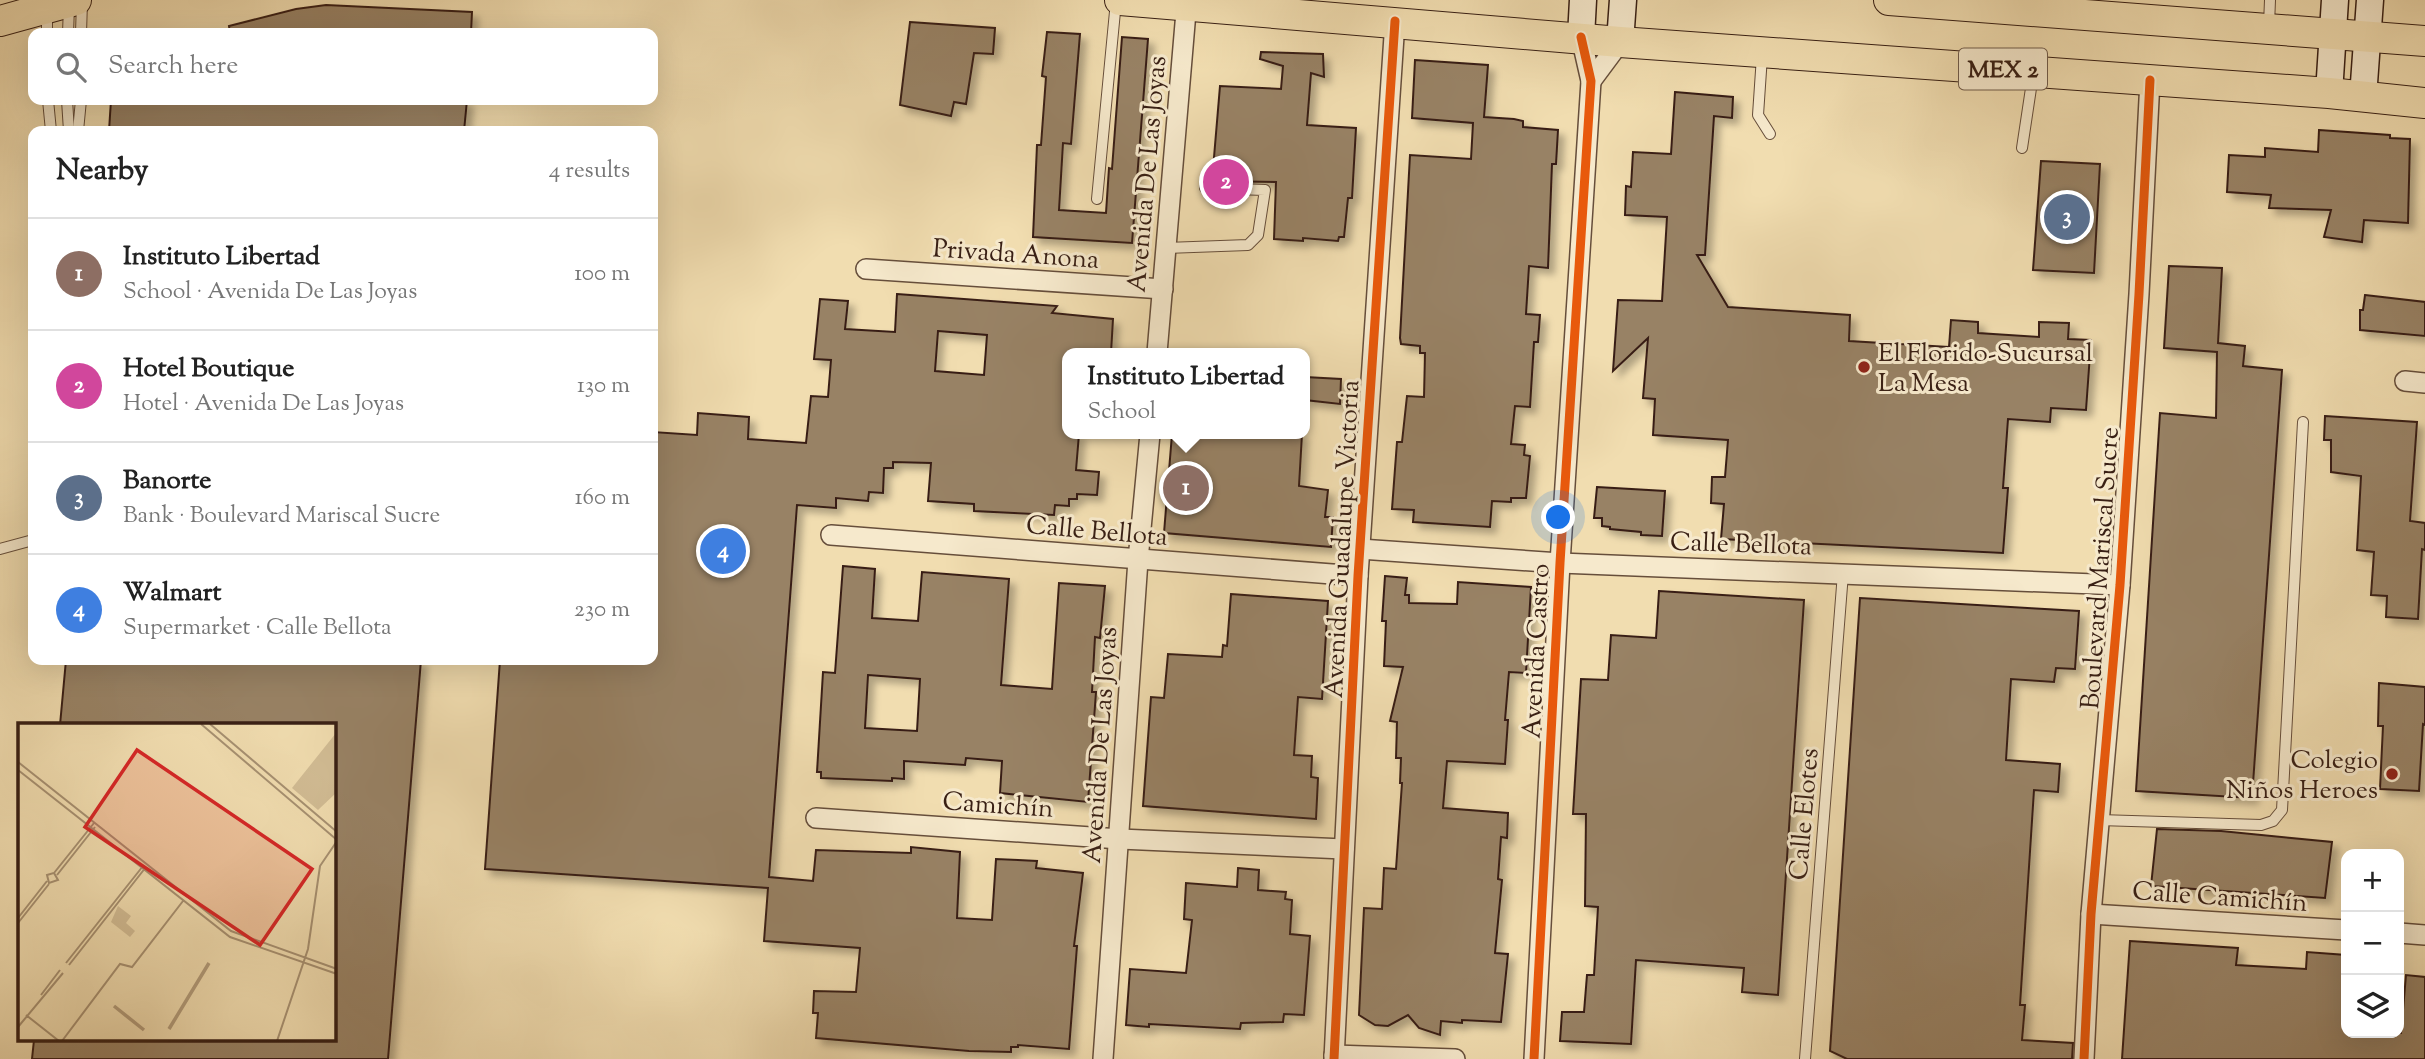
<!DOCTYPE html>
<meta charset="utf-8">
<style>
body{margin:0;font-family:"Sorts Mill Goudy",serif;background:#f2f2f2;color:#222}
.controls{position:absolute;right:21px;bottom:21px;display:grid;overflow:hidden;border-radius:14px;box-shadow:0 7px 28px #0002}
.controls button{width:63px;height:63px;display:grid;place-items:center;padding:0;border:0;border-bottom:2px solid #e0e0e0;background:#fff;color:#222;font:35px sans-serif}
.you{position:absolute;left:1559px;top:518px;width:24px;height:24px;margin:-18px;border:5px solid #fff;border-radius:50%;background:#1a73e8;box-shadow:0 0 0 10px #1a73e833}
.badge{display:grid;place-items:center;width:46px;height:46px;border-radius:50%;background:#b45309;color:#fff;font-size:23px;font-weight:700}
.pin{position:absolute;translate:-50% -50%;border:4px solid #fff;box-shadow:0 2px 7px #0006}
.popup{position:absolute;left:1062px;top:348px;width:248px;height:91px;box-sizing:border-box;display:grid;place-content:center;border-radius:14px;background:#fff;filter:drop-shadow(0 2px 5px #0005);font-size:23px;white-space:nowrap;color:#767676}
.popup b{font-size:26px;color:#222}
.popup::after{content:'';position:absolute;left:50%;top:100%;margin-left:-14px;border:14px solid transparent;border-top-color:#fff}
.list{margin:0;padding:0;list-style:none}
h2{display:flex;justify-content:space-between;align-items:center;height:91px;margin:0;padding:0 28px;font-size:30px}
h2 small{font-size:23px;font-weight:400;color:#767676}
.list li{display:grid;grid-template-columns:46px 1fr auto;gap:21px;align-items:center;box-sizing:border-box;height:112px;padding:0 28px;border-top:2px solid #e0e0e0}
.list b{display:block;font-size:26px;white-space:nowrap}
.list p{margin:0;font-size:23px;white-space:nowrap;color:#767676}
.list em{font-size:23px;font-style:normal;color:#767676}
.icon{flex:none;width:38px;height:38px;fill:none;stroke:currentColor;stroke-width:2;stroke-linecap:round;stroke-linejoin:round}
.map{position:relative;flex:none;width:2425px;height:1059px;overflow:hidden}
.search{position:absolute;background:#fff;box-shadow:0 7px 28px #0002;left:28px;top:28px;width:630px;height:77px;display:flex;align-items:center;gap:18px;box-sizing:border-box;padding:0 24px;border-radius:14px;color:#767676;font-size:26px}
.panel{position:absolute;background:#fff;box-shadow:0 7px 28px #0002;left:28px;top:126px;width:630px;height:539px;border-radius:14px}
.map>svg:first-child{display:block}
</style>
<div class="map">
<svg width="2425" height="1059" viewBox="0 0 2425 1059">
<defs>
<filter id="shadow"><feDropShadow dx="6" dy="6" stdDeviation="3.5" flood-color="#0004"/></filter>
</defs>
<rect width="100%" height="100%" fill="#f1ddb0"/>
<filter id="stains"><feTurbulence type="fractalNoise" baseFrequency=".00286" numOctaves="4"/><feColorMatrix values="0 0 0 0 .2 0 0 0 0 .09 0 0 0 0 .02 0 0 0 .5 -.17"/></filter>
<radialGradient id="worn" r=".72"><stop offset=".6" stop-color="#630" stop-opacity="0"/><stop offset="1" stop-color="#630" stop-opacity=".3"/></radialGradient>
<g fill="#988265" stroke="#381f14" stroke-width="2" fill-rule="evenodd" filter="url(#shadow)">
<path d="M326 5 472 12 471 33H230L229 26 296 9Z"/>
<path d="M910 22 995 28 993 54 974 53 966 104 954 102 951 116 900 105Z"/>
<path d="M1047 32 1080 34 1071 144 1063 143 1059 210 1106 213 1109 168 1112 169 1122 37 1148 39 1132 243 1033 237 1037 145H1041L1046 77 1042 76Z"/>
<path d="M1261 52 1323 54 1324 77 1311 73 1307 125 1356 128 1352 198H1348L1344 237H1339L1338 241 1303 238V241L1274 239 1276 182 1212 181 1220 86 1281 89 1283 66 1260 59Z"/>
<path d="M1415 60 1488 65 1484 117 1514 119 1523 121V127L1558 130 1556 164H1552L1548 268 1529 266 1526 314 1540 315 1538 342H1534L1530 407 1515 406 1511 444 1525 445 1524 455 1530 456 1526 498H1511V502L1492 501 1490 527 1413 522 1414 510 1392 509 1397 442H1402L1407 396 1424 397 1425 353H1420V346L1401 344 1400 338 1410 155 1471 159 1473 123 1412 118Z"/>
<path d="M1675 92 1733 97 1732 118 1714 116 1705 255H1697L1728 307 1850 315 1849 341 1949 347 1951 320 1978 322V333L2039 337V322L2069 323 2068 339 2091 340 2086 410 2051 408 2050 422 2008 419 2003 488H2008L2003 553 1721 539 1724 504 1711 503 1712 477H1725L1728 440 1653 435 1655 399 1643 398 1648 338 1613 371 1618 300 1662 301 1667 217 1625 215 1626 186 1631 187 1633 152 1671 154Z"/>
<path d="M111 100H467L464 131H109Z"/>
<path d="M2319 130 2390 135V138L2410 139 2408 223 2364 220 2362 242 2324 237 2331 210 2269 208 2271 195 2227 192 2229 155 2265 157V148L2318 152Z"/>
<path d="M2041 161 2100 164 2094 273 2033 270Z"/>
<path d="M2169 266 2222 268 2218 343 2245 346 2243 366 2282 370 2252 798 2136 791 2160 413 2216 418 2217 352 2164 348Z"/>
<path d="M897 294 1057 306 1052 313 1113 319 1111 353H1067V434H1079L1076 470 1099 472 1097 495 1077 494V499H1069V506L1055 505 1054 515 974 511V504L928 501 931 463 893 462V468H884L883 493 869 492 868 501 836 498V508L797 505 769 877 813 881 816 850 911 853V847L960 852 957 918 992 920 996 859 1037 861 1036 868 1083 873 1074 946H1077L1069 1049 1018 1045V1047H1011V1052L969 1051 816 1038 818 1013H813L814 991 856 992 860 948 764 941 768 888 485 869 500 660H653V432L697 435 698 413 749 417 748 439 806 443 811 396 828 397 831 360 814 359 820 299 848 301 845 329 895 332ZM938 331 987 335 984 375 935 371Z"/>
<path d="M2365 295 2425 302V336L2360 330V310H2363Z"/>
<path d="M1305 377 1341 379 1340 404 1305 400Z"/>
<path d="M2325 416 2417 422 2410 521 2425 523V550L2422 549 2418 619 2386 617 2387 596 2371 595 2374 552 2357 550 2361 476 2331 472V440H2324Z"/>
<path d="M1172 434H1302L1299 486 1328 490 1325 517H1333L1331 547 1164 533Z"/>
<path d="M1597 487 1665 491 1662 536 1641 535V532L1610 529V527L1602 526V518H1594Z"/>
<path d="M843 566 875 569 872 618 918 621 922 572 1009 579 1001 685 1052 689 1059 583 1105 586 1100 638 1095 637 1092 692H1096L1088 802 1000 793 1002 761 966 758 965 765 904 761V779L892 778V781L821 778V772H817L823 672 835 673ZM868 675 920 679 917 731 865 728Z"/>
<path d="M1385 576 1407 578 1405 595H1409V603L1457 604 1458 582 1531 587 1526 673 1509 672 1505 720H1508L1505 764 1447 761 1443 808 1508 813 1507 838 1501 837 1498 879 1502 880 1495 953 1508 954 1501 1022 1462 1020V1023L1441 1021 1440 1035 1419 1028 1408 1015 1388 1026 1375 1025 1359 1015 1364 908 1382 909 1384 868 1396 869 1402 783H1400L1401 758H1396L1397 722 1390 721 1403 667 1384 666 1386 621H1382Z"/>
<path d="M1659 591 1804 600 1778 995 1742 992 1744 968 1636 960 1631 1044 1560 1041 1562 1012H1584L1587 975H1594L1598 907 1585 906 1586 814H1573L1581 679 1608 680 1611 635 1656 638Z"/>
<path d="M1231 594 1328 601 1322 699 1298 697 1294 755 1312 756 1311 777 1318 778 1316 819 1143 806 1151 697 1164 698 1168 654 1222 657 1223 645 1227 646Z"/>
<path d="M1860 598 2079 611 2075 669 2056 668 2054 682 2011 679 2006 760 2060 764 2058 792 2034 790 2020 1005H2025L2022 1040 2073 1043 2072 1059H1847L1830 1051Z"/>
<path d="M66 660H421L388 1059H32L34 1040H334V725H60Z"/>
<path d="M2379 683 2425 687V725L2423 724 2419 791 2380 789 2383 726H2378Z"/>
<path d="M2157 829 2221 831 2332 842 2325 898 2151 886Z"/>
<path d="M1238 868 1259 870 1258 890 1286 892 1285 899 1292 900 1290 934 1310 936 1304 1015 1284 1014 1283 1022 1241 1023 1240 1029 1149 1024V1027L1126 1025 1130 969 1186 973 1192 920 1184 919 1186 883 1237 887Z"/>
<path d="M2130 941 2238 948 2236 965 2306 969 2307 952 2346 955V1033H2401L2406 975 2425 977V1059H2122Z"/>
</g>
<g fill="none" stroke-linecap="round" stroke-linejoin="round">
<defs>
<g id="lane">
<path d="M47 13V33"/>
<path d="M2269 25 2270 0"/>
<path d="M68 33 69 6"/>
<path d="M81 33 82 2"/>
<path d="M1762 56 1758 115 1770 134"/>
<path d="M48 100 51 131"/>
<path d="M67 100 69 131"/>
<path d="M78 131 81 100"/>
<path d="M2022 148 2033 75"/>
<path d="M1097 199 1116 1"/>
<path d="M1166 248 1248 245 1258 235 1265 190 1205 188"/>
<path d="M0 549 33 540"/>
<path d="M2099 820 2261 825 2273 821 2282 810 2303 422"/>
<path d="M1805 1059 1843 573"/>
</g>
<g id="street">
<path d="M1591 81 1620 42"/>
<path d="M866 269 1163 289"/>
<path d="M1157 353 1187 0"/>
<path d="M2405 381 2425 383"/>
<path d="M831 535 1358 576"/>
<path d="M1360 549 1560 563 2120 585"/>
<path d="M816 818 1120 839 1344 849"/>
<path d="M2091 914 2346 930"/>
<path d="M2399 933 2425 935"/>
<path d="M1334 1055 1455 1059"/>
<path d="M1103 1059 1138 560 1150 434"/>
<path d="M1334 1059 1358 576 1395 21"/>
<path d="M1534 1059 1560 563 1591 81 1581 37"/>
<path d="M2084 1059 2091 914 2120 585 2139 294 2150 80"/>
</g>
<g id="secondary">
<path d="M1581 37 1583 0"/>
<path d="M1620 42 1623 0"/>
<path d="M2329 93 2335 0"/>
<path d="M2363 97 2370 0"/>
</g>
<g id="primary">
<path d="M1120 0 1620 42 2329 93 2425 103"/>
<path d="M1889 0 2425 41"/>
<path d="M0 21 76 0"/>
</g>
</defs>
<use href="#lane" stroke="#664e3b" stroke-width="12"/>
<use href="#street" stroke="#664e3b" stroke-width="22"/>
<use href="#secondary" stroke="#381f14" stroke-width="29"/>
<use href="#primary" stroke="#381f14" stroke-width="32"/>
<use href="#lane" stroke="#f6e9cc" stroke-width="10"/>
<use href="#street" stroke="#f6e9cc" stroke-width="19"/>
<use href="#secondary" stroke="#f6e9cc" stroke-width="26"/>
<use href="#primary" stroke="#f1ddb0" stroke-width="30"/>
<defs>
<g id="cycleway">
<path d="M1334 1059 1358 576 1395 21"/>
<path d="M1534 1059 1560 563 1591 81 1581 37"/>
<path d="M2084 1059 2091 914 2120 585 2139 294 2150 80"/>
</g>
</defs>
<use href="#cycleway" stroke="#f6e9cc" stroke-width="13"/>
<use href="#cycleway" stroke="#e8590c" stroke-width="9"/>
</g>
<g fill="#8f2418" stroke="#f6e9cc" stroke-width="2.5">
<circle cx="1864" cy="367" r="7"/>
<circle cx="2392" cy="774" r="7"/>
</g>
<g text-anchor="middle" stroke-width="6" stroke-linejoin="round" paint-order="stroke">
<rect fill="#f6e9cc" stroke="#715c4b" stroke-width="2" x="1959" y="48.5" width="88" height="41" rx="5"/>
<g font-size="24" font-weight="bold" fill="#381f14">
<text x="2003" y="77">MEX 2</text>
</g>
<g font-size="26" fill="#381f14" stroke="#f6e9cc">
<text transform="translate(1146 174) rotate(-85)" y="9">Avenida De Las Joyas</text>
<text transform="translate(1016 253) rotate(4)" y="9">Privada Anona</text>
<text transform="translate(1097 530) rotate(5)" y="9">Calle Bellota</text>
<text transform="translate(1341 539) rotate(-87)" y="9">Avenida Guadalupe Victoria</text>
<text transform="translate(1741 543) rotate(2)" y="9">Calle Bellota</text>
<text transform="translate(2099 568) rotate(-86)" y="9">Boulevard Mariscal Sucre</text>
<text transform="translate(1535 651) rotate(-87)" y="9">Avenida Castro</text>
<text transform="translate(1099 745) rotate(-86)" y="9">Avenida De Las Joyas</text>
<text transform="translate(998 804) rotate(4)" y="9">Camichín</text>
<text transform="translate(1803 814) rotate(-85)" y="9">Calle Elotes</text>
<text transform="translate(2220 896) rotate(4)" y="9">Calle Camichín</text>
</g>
<g font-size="26" fill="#381f14" stroke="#f6e9cc" text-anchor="start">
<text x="1878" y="361">El Florido-Sucursal<tspan x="1878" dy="30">La Mesa</tspan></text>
<text x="2378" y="768" text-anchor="end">Colegio<tspan x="2378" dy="30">Niños Heroes</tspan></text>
</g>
</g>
<g transform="translate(18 723)">
<rect width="318" height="318" fill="#f1ddb0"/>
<path d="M318 10V70L300 87 274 65ZM100 183 113 193 108 200 117 208 112 214 93 199Z" fill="#d2bd95"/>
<path fill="none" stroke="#b29c7b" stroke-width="3.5" d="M96 283 126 307M151 306 191 240"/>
<path fill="none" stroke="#a79172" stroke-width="2" d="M183 1 319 117M192 1 319 109M0 39 213 208 319 246M0 47 212 214 319 251M36 150 40 157 31 160 29 152 36 150 76 100M39 152 77 104M0 195 29 158M0 200 31 161M48 240 125 143M51 242 128 144M23 272 42 247M8 292 41 318M0 304 45 250M44 318 102 241 114 244 165 178M259 318 290 226 302 143 319 118"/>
<path fill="#d62828" fill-opacity="0.15" stroke="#d62828" stroke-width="3.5" d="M119 27 294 146 242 222 67 104Z"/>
<rect width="318" height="318" fill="none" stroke="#381f14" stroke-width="3.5"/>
</g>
<rect width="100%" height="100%" filter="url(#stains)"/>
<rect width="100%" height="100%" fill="url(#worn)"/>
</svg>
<div class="controls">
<button>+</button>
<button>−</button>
<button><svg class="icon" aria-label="layers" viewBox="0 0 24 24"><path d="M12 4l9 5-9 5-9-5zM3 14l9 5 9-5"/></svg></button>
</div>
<div class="you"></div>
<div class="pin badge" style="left:1186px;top:488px;background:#8d6e63">1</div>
<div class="popup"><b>Instituto Libertad</b>School</div>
<div class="pin badge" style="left:1226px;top:182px;background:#d1479c">2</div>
<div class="pin badge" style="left:2067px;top:217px;background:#5c6f8a">3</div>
<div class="pin badge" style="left:723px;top:551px;background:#3f7fe0">4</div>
<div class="search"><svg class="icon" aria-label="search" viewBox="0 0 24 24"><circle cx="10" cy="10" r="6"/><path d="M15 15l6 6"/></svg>Search here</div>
<section class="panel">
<h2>Nearby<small>4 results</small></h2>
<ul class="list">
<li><span class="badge" style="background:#8d6e63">1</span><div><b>Instituto Libertad</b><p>School · Avenida De Las Joyas</p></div><em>100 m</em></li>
<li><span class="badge" style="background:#d1479c">2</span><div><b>Hotel Boutique</b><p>Hotel · Avenida De Las Joyas</p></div><em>130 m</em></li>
<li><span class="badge" style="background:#5c6f8a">3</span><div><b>Banorte</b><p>Bank · Boulevard Mariscal Sucre</p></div><em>160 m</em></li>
<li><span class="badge" style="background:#3f7fe0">4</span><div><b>Walmart</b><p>Supermarket · Calle Bellota</p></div><em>230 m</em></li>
</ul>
</section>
</div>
